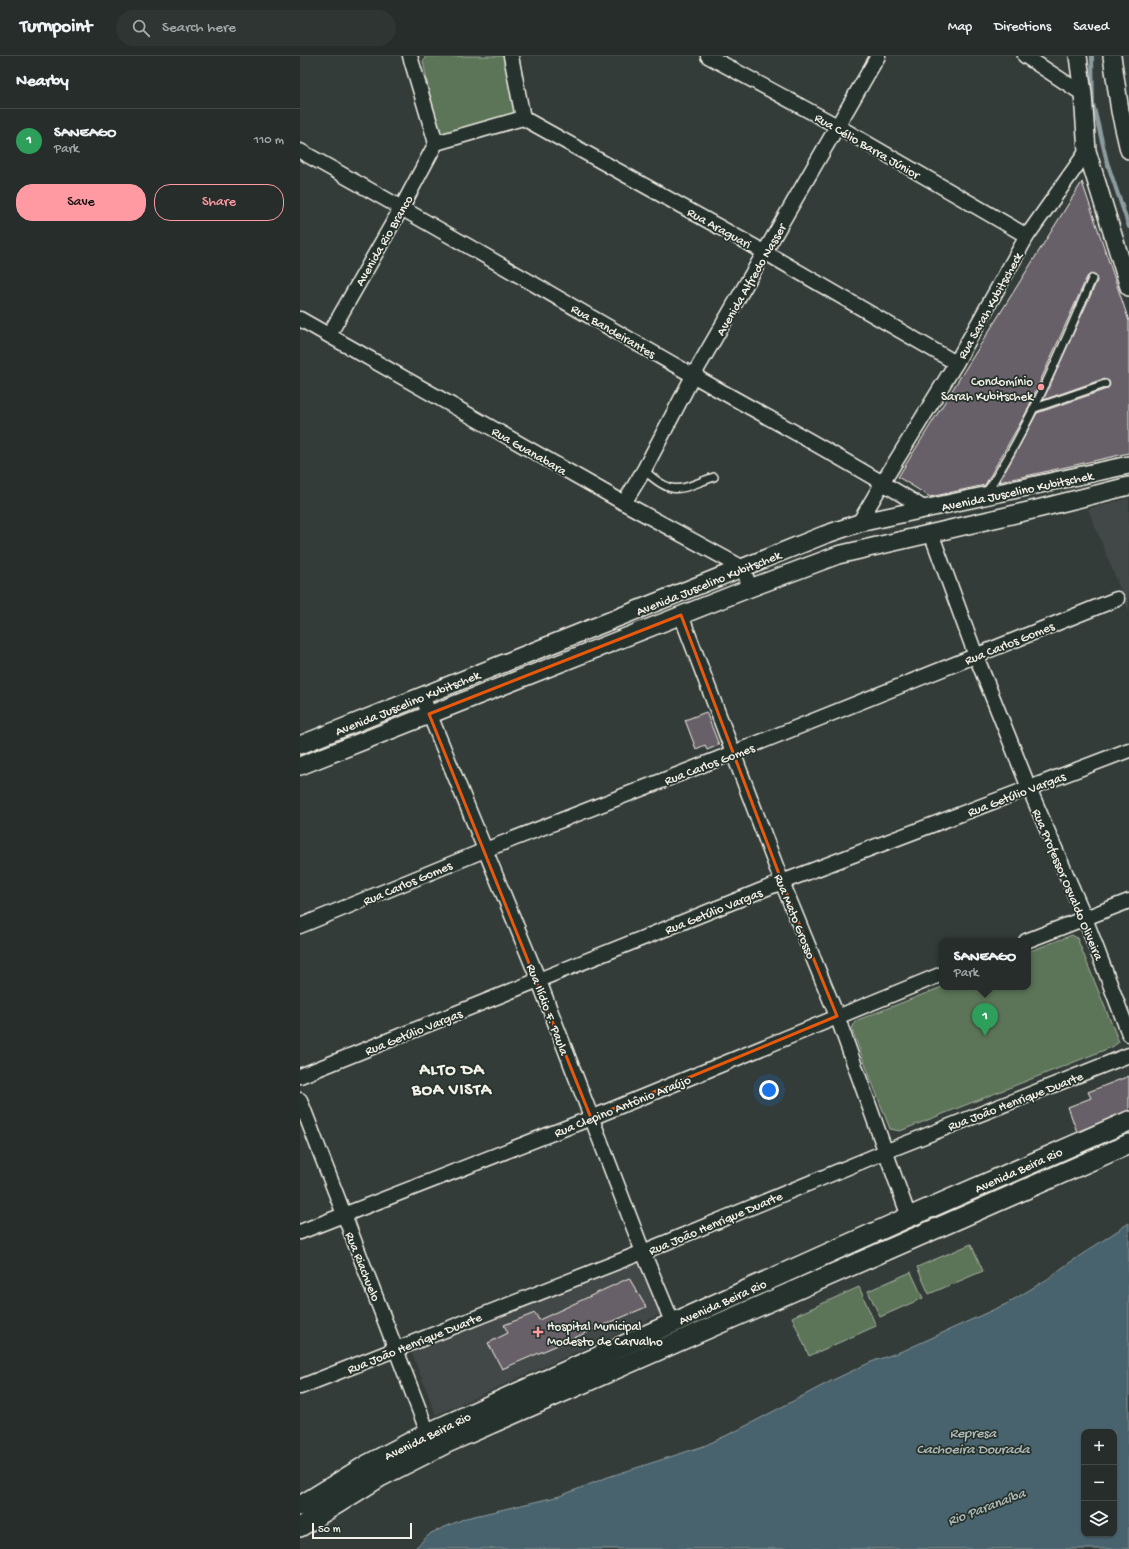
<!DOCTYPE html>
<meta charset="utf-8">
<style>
body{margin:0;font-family:"Gochi Hand",sans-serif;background:#2e3533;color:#f1f3f6}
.controls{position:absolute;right:12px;bottom:12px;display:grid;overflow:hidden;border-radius:8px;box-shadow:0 1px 3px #0004}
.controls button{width:36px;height:36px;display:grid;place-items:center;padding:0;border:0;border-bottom:1px solid #424947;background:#262d2b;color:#f1f3f6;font:20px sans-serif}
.scale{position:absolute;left:12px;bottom:10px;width:100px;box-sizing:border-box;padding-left:4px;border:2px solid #f4f1e8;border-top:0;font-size:11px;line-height:14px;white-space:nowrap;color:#f4f1e8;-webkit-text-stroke:3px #26332d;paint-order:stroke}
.you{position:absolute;left:469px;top:1034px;width:14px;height:14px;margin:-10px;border:3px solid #fff;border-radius:50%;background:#1a73e8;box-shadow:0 0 0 6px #1a73e833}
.badge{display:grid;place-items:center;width:26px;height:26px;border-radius:50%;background:#ff9aa2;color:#fff;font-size:13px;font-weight:700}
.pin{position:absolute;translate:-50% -33px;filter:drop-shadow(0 1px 2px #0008)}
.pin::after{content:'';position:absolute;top:21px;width:14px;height:12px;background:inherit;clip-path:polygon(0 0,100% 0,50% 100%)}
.popup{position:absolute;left:639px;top:882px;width:92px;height:52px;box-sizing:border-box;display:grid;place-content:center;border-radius:8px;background:#262d2b;filter:drop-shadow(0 1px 3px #0005);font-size:13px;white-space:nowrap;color:#a4a8a9}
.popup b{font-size:15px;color:#f1f3f6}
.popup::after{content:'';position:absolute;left:50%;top:100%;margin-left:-8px;border:8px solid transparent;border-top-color:#262d2b}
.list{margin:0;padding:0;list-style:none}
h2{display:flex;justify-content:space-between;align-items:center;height:52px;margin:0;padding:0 16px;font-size:17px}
h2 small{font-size:13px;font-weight:400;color:#a4a8a9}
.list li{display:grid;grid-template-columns:26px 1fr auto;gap:12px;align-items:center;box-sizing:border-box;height:64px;padding:0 16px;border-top:1px solid #424947}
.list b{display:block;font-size:15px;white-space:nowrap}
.list p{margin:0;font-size:13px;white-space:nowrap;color:#a4a8a9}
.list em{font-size:13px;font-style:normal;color:#a4a8a9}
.actions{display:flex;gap:8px;padding:12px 16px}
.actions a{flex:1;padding:9px 0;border:1px solid #ff9aa2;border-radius:16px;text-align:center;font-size:14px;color:#ff9aa2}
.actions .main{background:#ff9aa2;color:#111}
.icon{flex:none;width:22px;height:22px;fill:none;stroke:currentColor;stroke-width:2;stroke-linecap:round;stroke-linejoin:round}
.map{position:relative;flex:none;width:829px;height:1493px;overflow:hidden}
header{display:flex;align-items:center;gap:24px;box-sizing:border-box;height:56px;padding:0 20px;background:#262d2b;border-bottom:1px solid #424947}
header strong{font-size:19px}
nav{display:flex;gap:22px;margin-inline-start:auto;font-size:14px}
.search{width:280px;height:36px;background:#2e3533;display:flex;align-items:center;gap:10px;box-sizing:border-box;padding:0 14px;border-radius:22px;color:#a4a8a9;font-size:15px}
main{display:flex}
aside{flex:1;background:#262d2b}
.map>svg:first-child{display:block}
</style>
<header>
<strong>Turnpoint</strong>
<div class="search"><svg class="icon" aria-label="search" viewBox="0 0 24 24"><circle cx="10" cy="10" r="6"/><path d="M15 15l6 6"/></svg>Search here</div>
<nav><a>Map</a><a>Directions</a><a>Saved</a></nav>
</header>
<main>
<aside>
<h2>Nearby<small></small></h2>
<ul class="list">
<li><span class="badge" style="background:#2e9e5b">1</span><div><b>SANEAGO</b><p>Park</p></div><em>110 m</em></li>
</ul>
<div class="actions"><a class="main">Save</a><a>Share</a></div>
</aside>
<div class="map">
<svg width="829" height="1493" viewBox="0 0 829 1493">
<rect width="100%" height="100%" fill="#333c39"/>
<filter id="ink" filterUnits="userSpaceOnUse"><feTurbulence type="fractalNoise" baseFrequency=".025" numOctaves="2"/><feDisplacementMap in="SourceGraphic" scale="8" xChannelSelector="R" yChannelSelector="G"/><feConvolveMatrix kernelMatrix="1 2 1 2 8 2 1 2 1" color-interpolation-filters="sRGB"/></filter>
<g filter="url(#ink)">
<g fill="#434747">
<path d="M829 442V555L788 453Z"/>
<path d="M339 1201 361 1258 136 1359 111 1295Z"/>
</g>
<g fill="#5b7458" stroke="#a8b2a0">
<path d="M126 0H203L215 51 213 58 143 80 137 76 123 5Z"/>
<path d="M772 879 777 882 819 986 812 991 600 1075 590 1073 552 974 555 965 642 931H728V896Z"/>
<path d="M671 1188 683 1215 629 1238 617 1211Z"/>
<path d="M611 1216 623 1242 580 1261 568 1235Z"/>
<path d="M559 1231 576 1270 509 1300 492 1261Z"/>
</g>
<path fill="#49646e" stroke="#8d9c9f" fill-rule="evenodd" d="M829 1167V1493H114L131 1477 166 1462 260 1440 308 1421 404 1390 438 1374 533 1324 571 1306 605 1294 706 1248 746 1224 766 1209ZM784 1376H814V1478H784Z"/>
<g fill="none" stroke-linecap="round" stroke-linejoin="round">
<path stroke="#8d9c9f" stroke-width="4" d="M792 0 793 48 807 106 829 171"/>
</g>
<g fill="#686067" stroke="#f4f1e8">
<path d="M782 126 829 265V397L699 426 737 357 807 333 810 329 809 325 803 323 743 344 797 225 796 220 791 218 787 221 726 357 685 429 630 441 598 421Z"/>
<path d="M406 656 419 689 407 694 405 689 396 693 385 664Z"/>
<path d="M829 1020V1054L777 1076 768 1051 791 1042 788 1036Z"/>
<path d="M329 1222 346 1251 202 1313 188 1287 208 1277 204 1269 235 1257 239 1264Z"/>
</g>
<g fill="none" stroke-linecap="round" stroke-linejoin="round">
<defs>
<g id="service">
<path d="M735 352 805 328"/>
<path d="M344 414C374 442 379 433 414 421"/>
<path d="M686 437C730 370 760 296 792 223"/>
</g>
<g id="minor">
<path d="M110 0 136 87 223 62 211 0"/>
<path d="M408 0 539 71 727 180"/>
<path d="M725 0 783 38"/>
<path d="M223 62 466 197 656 307"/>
<path d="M0 95C132 168 262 245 394 320 472 364 551 406 627 454"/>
<path d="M0 263 324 447 443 512 450 532"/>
<path d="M29 279 102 151 136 87"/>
<path d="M324 447 344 414 393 320 578 0"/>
<path d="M559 467 583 426 656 307 727 180 787 95"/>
<path d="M631 477 676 600 729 732 785 862 829 978"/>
<path d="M381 559 482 826 537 960 609 1161"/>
<path d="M122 640 239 925 343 1196 373 1268"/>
<path d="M0 870 185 794 433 697 817 543"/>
<path d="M726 885 829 845"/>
<path d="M0 1020 482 826 829 694"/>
<path d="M0 1044 128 1377"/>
<path d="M0 1176 291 1062 642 918"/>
<path d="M0 1331 343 1196 587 1095 829 999"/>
</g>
<g id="tertiary">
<path d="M778 0 783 38 787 95 829 231"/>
<path d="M812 0 820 55 829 94"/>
<path d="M0 689 524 479 559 467 829 409"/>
<path d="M0 710 450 532 538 499 741 452 829 430"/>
</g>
<g id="secondary">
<path d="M0 1450 65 1410 128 1377 609 1161 829 1065"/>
<path d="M0 1471 80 1421 147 1387 829 1088"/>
</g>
</defs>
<use href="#service" stroke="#f4f1e8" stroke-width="10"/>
<use href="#minor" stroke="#f4f1e8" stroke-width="17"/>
<use href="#tertiary" stroke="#f4f1e8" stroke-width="20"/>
<use href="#secondary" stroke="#f4f1e8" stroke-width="22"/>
<use href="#service" stroke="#26332d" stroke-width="7"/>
<use href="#minor" stroke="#26332d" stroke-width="14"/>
<use href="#tertiary" stroke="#26332d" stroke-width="17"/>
<use href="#secondary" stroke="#26332d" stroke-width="19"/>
</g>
</g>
<path fill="none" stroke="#e8590c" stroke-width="3" stroke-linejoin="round" d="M381 559 482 826 537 960 291 1062 129 658Z"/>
<g fill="#ff9aa2" stroke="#26332d" stroke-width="1.5">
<circle cx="741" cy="331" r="4"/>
<path d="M236 1270h4v4h4v4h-4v4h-4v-4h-4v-4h4z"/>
</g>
<g text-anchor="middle" stroke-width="3.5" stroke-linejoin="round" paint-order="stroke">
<g font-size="13" fill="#f4f1e8" stroke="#26332d">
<text transform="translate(568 89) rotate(30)" y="5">Rua Célio Barra Júnior</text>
<text transform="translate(420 171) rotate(29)" y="5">Rua Araguari</text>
<text transform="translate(83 184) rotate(-60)" y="5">Avenida Rio Branco</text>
<text transform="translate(450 223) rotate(-60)" y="5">Avenida Alfredo Nasser</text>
<text transform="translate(689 249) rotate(-61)" y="5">Rua Sarah Kubitscheck</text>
<text transform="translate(314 274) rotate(30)" y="5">Rua Bandeirantes</text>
<text transform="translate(230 394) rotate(30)" y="5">Rua Guanabara</text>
<text transform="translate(717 434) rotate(-12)" y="5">Avenida Juscelino Kubitschek</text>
<text transform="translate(408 526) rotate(-22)" y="5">Avenida Juscelino Kubitschek</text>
<text transform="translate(709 586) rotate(-22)" y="5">Rua Carlos Gomes</text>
<text transform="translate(107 646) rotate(-22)" y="5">Avenida Juscelino Kubitschek</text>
<text transform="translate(409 707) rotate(-21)" y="5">Rua Carlos Gomes</text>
<text transform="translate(716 737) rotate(-21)" y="5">Rua Getúlio Vargas</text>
<text transform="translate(107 826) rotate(-23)" y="5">Rua Carlos Gomes</text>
<text transform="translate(769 828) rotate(67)" y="5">Rua Professor Osvaldo Oliveira</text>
<text transform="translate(413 854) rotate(-22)" y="5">Rua Getúlio Vargas</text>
<text transform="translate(496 860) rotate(68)" y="5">Rua Mato Grosso</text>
<text transform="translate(249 953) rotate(69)" y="5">Rua Ilídio F. Paula</text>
<text transform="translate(113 975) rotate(-22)" y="5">Rua Getúlio Vargas</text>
<text transform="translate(715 1044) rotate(-21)" y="5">Rua João Henrique Duarte</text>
<text transform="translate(322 1049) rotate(-22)" y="5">Rua Clepino Antônio Araújo</text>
<text transform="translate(718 1113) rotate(-24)" y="5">Avenida Beira Rio</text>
<text transform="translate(415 1166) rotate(-23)" y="5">Rua João Henrique Duarte</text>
<text transform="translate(64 1210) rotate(68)" y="5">Rua Riachuelo</text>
<text transform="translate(422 1245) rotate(-24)" y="5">Avenida Beira Rio</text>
<text transform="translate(114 1286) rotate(-22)" y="5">Rua João Henrique Duarte</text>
<text transform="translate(127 1379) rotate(-26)" y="5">Avenida Beira Rio</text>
</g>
<g font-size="13" fill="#f4f1e8" stroke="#26332d" text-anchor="end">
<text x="733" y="329">Condomínio<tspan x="733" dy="15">Sarah Kubitschek</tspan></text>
<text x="247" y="1274" text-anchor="start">Hospital Municipal<tspan x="247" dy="15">Modesto de Carvalho</tspan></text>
</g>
<g font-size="14" font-style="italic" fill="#b0b9b7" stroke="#26332d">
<text x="673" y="1381">Represa<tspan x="673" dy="16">Cachoeira Dourada</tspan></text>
<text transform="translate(686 1450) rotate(-21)" y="5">Rio Paranaíba</text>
</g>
<g font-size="17" font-weight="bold" letter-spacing="1" fill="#f4f1e8" stroke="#26332d">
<text x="152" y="1018">ALTO DA<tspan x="152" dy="20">BOA VISTA</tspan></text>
</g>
</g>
</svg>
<div class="controls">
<button>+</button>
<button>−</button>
<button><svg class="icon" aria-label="layers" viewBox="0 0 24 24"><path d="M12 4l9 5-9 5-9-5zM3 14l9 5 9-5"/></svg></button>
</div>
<div class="scale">50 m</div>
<div class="you"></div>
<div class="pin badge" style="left:685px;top:980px;background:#2e9e5b">1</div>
<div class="popup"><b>SANEAGO</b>Park</div>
</div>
</main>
